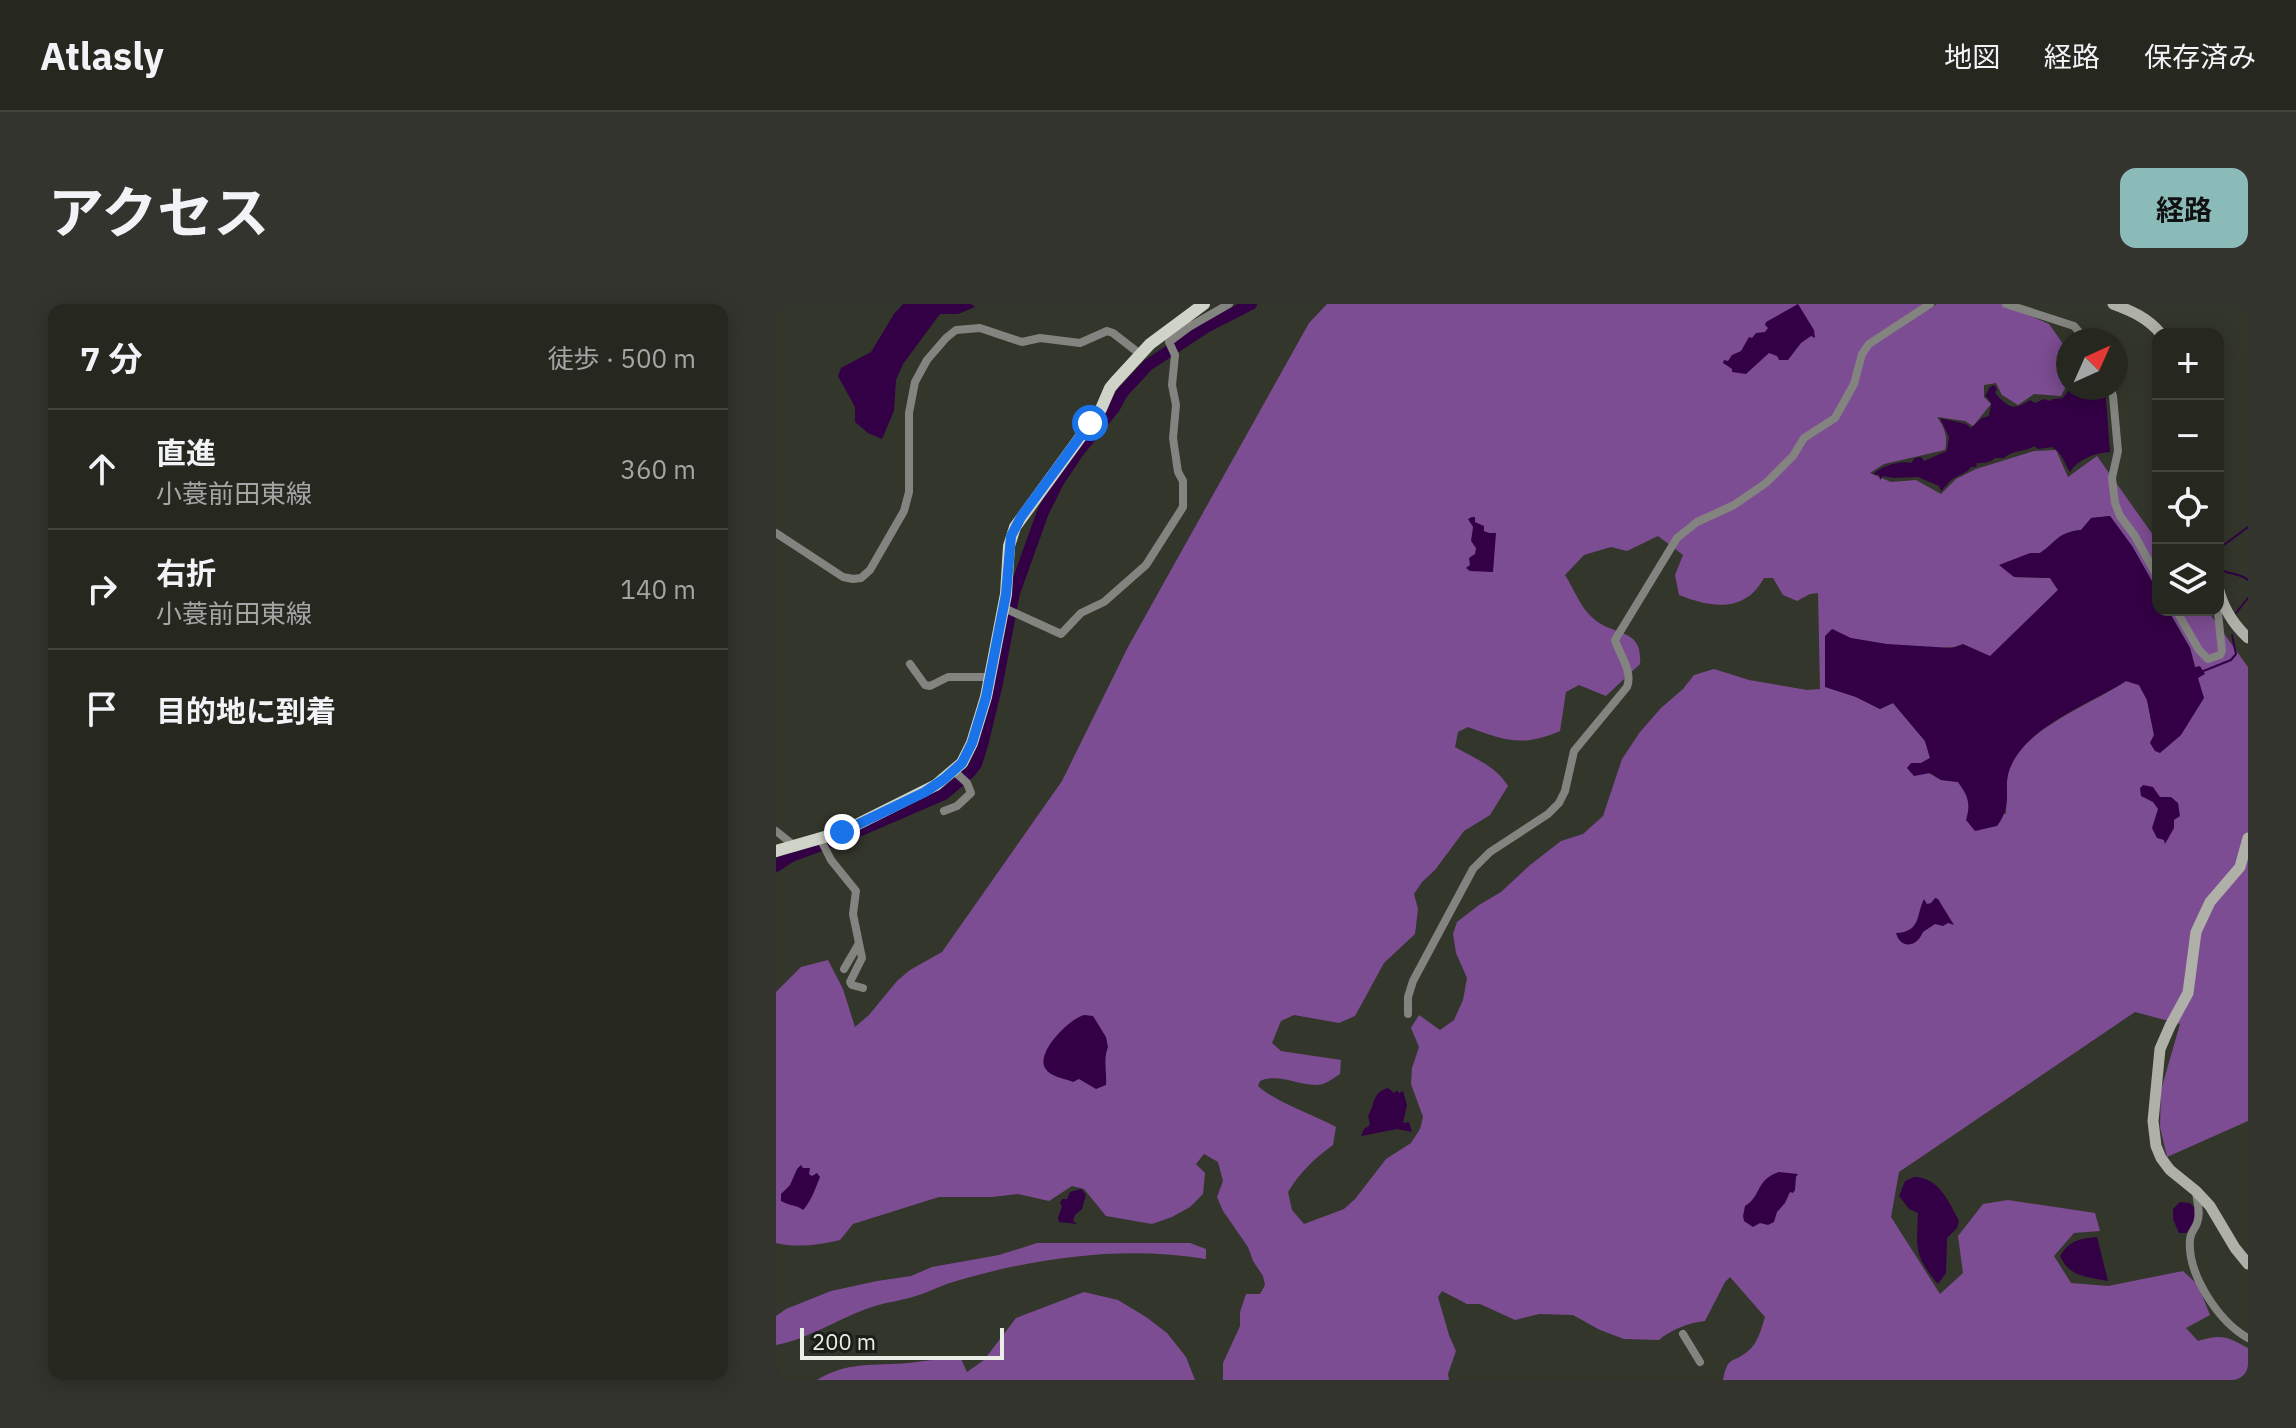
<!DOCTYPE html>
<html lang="ja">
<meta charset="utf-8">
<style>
body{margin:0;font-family:"IBM Plex Sans","Noto Sans JP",sans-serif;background:#32342d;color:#f1f3f6}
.controls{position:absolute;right:24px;top:24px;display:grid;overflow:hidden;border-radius:16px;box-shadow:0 4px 20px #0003}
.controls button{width:72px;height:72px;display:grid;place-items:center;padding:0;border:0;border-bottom:2px solid #42443e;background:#262820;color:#f1f3f6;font:40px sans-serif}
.compass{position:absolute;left:1280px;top:24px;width:72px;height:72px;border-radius:50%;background:#262820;box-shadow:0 4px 20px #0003;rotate:45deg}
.scale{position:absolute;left:24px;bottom:20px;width:204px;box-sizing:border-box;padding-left:8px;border:4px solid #ebeee6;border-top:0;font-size:22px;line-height:28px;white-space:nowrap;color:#ebeee6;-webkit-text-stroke:6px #1b1d18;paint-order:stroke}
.stop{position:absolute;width:24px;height:24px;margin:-18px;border:6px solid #1a73e8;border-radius:50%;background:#fff}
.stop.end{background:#1a73e8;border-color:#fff;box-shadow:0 2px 8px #0008}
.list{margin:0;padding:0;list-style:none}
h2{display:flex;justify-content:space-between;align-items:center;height:104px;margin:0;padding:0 32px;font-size:34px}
h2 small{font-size:26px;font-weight:400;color:#a4a6a5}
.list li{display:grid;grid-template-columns:52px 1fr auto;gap:24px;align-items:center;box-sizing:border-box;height:120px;padding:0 32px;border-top:2px solid #42443e}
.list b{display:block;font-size:30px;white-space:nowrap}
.list p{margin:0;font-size:26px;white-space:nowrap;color:#a4a6a5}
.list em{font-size:26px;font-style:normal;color:#a4a6a5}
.icon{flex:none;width:44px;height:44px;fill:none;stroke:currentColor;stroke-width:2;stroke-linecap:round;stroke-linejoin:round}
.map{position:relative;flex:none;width:1472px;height:1076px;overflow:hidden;border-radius:16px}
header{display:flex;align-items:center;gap:48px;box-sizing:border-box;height:112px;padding:0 40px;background:#262820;border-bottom:2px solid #42443e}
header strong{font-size:38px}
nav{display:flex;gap:44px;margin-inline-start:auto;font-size:28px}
.intro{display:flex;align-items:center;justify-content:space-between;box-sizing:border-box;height:192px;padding:0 48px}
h1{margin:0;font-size:56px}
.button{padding:20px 36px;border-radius:16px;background:#8bbbb9;color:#111;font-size:28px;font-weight:700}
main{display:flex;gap:48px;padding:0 48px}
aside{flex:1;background:#262820;border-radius:16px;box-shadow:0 4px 20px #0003}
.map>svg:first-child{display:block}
</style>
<header>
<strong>Atlasly</strong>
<nav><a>地図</a><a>経路</a><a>保存済み</a></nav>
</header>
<div class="intro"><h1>アクセス</h1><a class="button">経路</a></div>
<main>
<aside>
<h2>7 分<small>徒歩 · 500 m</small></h2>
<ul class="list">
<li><svg class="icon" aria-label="ahead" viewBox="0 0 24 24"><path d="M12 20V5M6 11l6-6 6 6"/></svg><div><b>直進</b><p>小蓑前田東線</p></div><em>360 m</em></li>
<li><svg class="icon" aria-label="right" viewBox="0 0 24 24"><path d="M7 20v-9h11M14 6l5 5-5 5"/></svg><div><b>右折</b><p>小蓑前田東線</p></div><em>140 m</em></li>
<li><svg class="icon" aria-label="arrive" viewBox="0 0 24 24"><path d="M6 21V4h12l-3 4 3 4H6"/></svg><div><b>目的地に到着</b></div></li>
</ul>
</aside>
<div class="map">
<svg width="1472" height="1076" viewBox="0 0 1472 1076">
<rect width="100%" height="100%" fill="#33362b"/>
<g fill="#7d4d93" fill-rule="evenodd">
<path d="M551 0H1155L1158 2 1160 0H1227L1273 20 1290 44 1292 45V79L1285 92 1258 90 1242 101 1226 91 1220 79 1208 81V93L1215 100 1197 122 1189 117 1161 113C1169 124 1172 133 1169 146L1108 160 1094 169 1115 178 1140 176 1165 190 1180 175 1200 165 1258 147 1280 146 1292 173 1321 152 1382 238V288L1356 242 1334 212 1316 214 1305 226C1280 229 1282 237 1264 249L1254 250 1238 273 1274 274 1282 286 1214 353 1187 341C1166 348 1095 342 1074 334 1068 332 1062 328 1057 325L1050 383 1080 393 1104 405 1117 399 1149 437 1154 454 1145 459H1135L1165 476 1182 478 1192 491 1194 503 1230 510C1231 496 1229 479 1233 466 1243 427 1318 399 1350 377L1363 381 1371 396 1378 431 1374 439 1422 374 1414 344 1392 306H1431L1472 363V817L1391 853 1384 823 1385 786 1404 720 1359 708 1123 868 1115 913 1164 990 1187 969 1182 932 1207 900 1232 896 1319 909 1324 927 1298 929 1278 952 1295 979 1332 982 1407 967 1422 981 1434 1011 1410 1024 1422 1037C1446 1030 1450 1032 1472 1044V1076H947C952 1051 956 1060 971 1048 982 1040 985 1025 989 1013L954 973 949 978 929 1017C912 1019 896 1025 883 1036L848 1035 824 1026 797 1011 763 1010 739 1016 704 1000H691L666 987 662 993 673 1031 680 1047 672 1070 673 1076H447V1059L464 1022V1008L470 990H484L489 981 487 972 477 957 472 943 447 907 441 893 447 877 442 858 428 850 420 860 429 869 427 890 414 903 396 913 376 920 330 912 308 885 296 882 273 897 242 890 216 893H163L77 920 64 936C43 941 21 944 0 939V688L25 663 52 656 67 685 79 723 93 711 121 677 134 666 166 648 286 477 352 343 533 19ZM882 232 907 251 899 271 903 291C936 304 969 309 988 274H997L1007 291 1021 297 1034 290 1042 289 1044 385 1031 386 973 376 938 365 918 371 907 385 885 404 864 428 846 455 827 512 807 530 785 537 754 561 725 588 703 601 681 618 677 630 680 649 691 674 687 696 678 716 664 726 643 711 635 724 643 743 636 764 635 780 647 813 644 825 635 839 610 855 579 895 568 905 528 920 516 906 512 888C524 868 539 854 557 841L560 823C536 810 501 799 482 782L484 777C506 768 526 785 547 780 553 778 559 773 564 770L565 756 505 747 496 739 505 717 518 711 563 719 579 712 608 659 639 630 642 605 638 590 646 578 659 566 688 527 714 511 732 482C719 461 699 455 679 443L682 428 692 423C729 437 747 443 784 427L790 388 803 381 830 392 864 360C867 323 838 333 818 315 805 305 798 285 789 271L808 251 835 243 851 247Z"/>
<path d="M261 939H414L430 945V955C347 941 257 954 177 978 166 981 155 987 143 991 126 997 108 998 90 1005 60 1016 32 1035 0 1041V1012L10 1005 55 987 101 977 135 972 156 963 223 951Z"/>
<path d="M308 988 342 996 370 1013 391 1029 410 1053 419 1076H41C71 1057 99 1062 133 1059 150 1057 167 1054 184 1053L191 1068 208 1056 240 1014Z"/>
</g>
<g fill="#330045">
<path d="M127 0H195L199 3 182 10H164L127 60 120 76 118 107 106 135 92 129 79 118V103L62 72 65 64 95 48 118 10Z"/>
<path d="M1022 0 1038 26 1039 34 1035 32 1025 39 1012 56H1003L1001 52 993 49 970 70 956 68V65L947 59 948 56 952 57 956 51 965 47 973 33 976 34 980 29 989 28 992 24 989 21 990 18Z"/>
<path d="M1218 81 1221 85 1219 89C1233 104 1237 107 1254 96L1259 99 1268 95 1274 97 1277 95 1287 94 1294 84H1328L1330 96 1334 148C1319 149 1302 155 1294 168 1287 157 1288 151 1276 143L1262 145 1258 142C1250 148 1236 146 1228 154H1219C1214 159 1207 159 1201 159L1200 163H1195C1190 170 1184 170 1177 175 1172 178 1170 183 1165 187L1163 182 1142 173 1117 174 1107 172 1104 176 1103 171 1097 170C1105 162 1124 156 1135 159L1139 154 1145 153 1148 157 1171 147 1173 133 1164 114 1190 120 1195 124 1206 114 1213 112C1214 102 1219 100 1209 92L1214 83Z"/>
<path d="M1334 212 1356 242 1382 288V306H1392L1414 344 1419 363 1424 362 1429 370 1422 374 1428 394 1405 431 1384 449 1379 447 1374 439 1378 431 1371 396 1363 381 1350 377C1314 400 1253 421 1235 462 1225 483 1239 498 1221 522L1199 527 1190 516C1195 499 1192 492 1182 478L1165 476 1154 469 1138 472 1131 464 1135 459H1145L1154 454 1149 437 1117 399 1104 405 1080 393 1049 383V332L1056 325 1075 334 1111 340 1176 344 1187 340 1214 352 1282 286 1274 274 1238 273 1223 261 1254 249H1264C1282 237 1280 229 1305 226L1315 214Z"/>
<path d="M696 213H699V218L708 222V227L713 229H720L717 268 694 267 690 264 694 261 693 254 699 250 700 244 695 237 697 223 692 215Z"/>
<path d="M1367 481 1377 483 1384 493H1395L1402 499 1404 512 1398 516V524L1389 540 1388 536 1381 534 1376 524 1382 505 1377 498 1365 492 1364 484Z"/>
<path d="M1159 594 1162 595 1178 621 1172 619 1167 622 1159 620 1147 628C1141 643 1125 646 1120 629 1145 628 1140 611 1148 595L1151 600 1155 599Z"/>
<path d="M308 711 317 712 330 733 332 743C327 755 331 768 330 781L320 785 303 775 297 778C288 774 274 773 269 764 260 748 293 715 308 711Z"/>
<path d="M612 784 618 789 621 786 623 789 627 787 631 801 627 819 633 818 636 828 621 825 585 832 588 825 594 821 592 812C599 801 596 788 612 784Z"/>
<path d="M25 861 27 864H34L33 870 36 872 41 869 44 873C39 885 36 896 27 906 22 901 13 902 5 897V890L14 881 21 865Z"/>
<path d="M1003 868 1022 870 1020 873 1019 886 1017 889 1014 888 1009 899 1001 908 998 918 992 921 984 919 977 923 968 917 967 912 969 902C986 892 979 876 1003 868Z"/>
<path d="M1138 873C1163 873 1173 898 1183 917L1181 924 1171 934 1170 969 1162 980C1137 951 1141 944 1142 909L1133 905 1123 892 1129 877Z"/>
<path d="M305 885 310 891 306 905 299 911 297 917 301 920 283 918 282 914 286 902 284 899 286 895H291L294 888Z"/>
<path d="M1404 898 1414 899 1419 904 1418 921 1410 929H1403L1397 915V905Z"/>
<path d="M1321 933 1332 977C1312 973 1293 973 1284 952 1294 936 1303 935 1321 933Z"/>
</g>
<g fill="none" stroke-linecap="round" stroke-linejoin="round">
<g stroke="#330045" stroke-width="2">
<path d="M1472 223 1445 243 1444 247 1445 266C1455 271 1464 269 1472 276"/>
<path d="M1460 309 1472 294"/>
<path d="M1425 368 1455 356 1460 350 1456 331"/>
</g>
<path stroke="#330045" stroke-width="12" d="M0 562 15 552 80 528 168 490 194 468 200 460 206 441 221 379 238 289 267 208 282 178 302 148 338 104 346 89 372 61 430 23 475 0"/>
<g stroke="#83847f" stroke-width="8">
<path d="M1230 0 1298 22 1310 36"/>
<path d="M411 19 413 23 453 0"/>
<path d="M1334 84 1337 92 1342 147 1336 174 1339 199 1344 212 1359 232 1382 274"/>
<path d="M0 229 67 273 77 275 85 274 94 266 128 207 133 188V109L139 78 151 56 170 34 180 26 204 24 246 38 264 34 304 39 331 27 337 29 364 50"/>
<path d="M226 303 285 330 305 309 328 298 370 261 407 203V177L402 168 397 134 400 101 396 81 399 51 393 38 413 23"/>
<path d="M1400 306 1423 346 1432 355 1444 351 1446 347 1442 309 1444 296"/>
<path d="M134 360 149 381 154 382 172 373H214"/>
<path d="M168 507 181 502 195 489 191 479 178 467"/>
<path d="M0 527 20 543"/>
<path d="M45 536 55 556 80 587 77 610 86 654 74 678 76 681 87 684"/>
<path d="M68 665 82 641"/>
<path d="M632 710V693L637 677 697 565 714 548 772 510 783 499 789 487 798 447 851 383C857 367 844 352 839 336L901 234 921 218 958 201 990 179 1017 152 1028 134 1059 114 1078 80 1086 50 1093 40 1154 0"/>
<path d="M1420 888C1421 898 1425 910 1421 919 1419 925 1414 929 1414 936 1411 970 1443 1018 1472 1034"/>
<path d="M907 1030 924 1058"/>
</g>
<g stroke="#afb1a8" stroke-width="11">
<path d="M1337 0C1356 7 1372 14 1385 30"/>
<path d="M1442 283C1447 305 1457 320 1472 334"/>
<path d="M1472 534 1464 563 1434 598 1420 628 1412 689 1394 722 1384 745 1377 817 1380 842 1385 854 1394 866 1420 887 1434 902 1459 944 1472 960"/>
</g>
<path stroke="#d0d4c8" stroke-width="12" d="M0 547 66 528 160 481 186 459 196 439 210 393 230 290 233 242 239 223 325 105 334 84 339 78 374 40 428 0"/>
</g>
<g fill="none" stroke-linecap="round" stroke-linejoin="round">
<path stroke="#1a73e8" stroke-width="10" d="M66 528 149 488 168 475 186 459 196 439 210 393 230 290 235 232 245 213 314 119"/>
</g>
</svg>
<div class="controls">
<button>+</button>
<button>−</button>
<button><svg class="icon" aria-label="locate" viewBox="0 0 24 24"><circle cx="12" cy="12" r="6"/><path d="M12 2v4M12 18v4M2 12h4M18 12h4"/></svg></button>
<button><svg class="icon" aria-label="layers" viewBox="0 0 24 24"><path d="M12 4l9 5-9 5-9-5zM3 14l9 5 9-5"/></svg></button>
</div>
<svg class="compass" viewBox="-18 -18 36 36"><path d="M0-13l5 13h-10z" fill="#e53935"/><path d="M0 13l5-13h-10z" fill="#a4a6a5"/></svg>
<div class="scale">200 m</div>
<div class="stop" style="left:314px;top:119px"></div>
<div class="stop end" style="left:66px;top:528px"></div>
</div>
</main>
